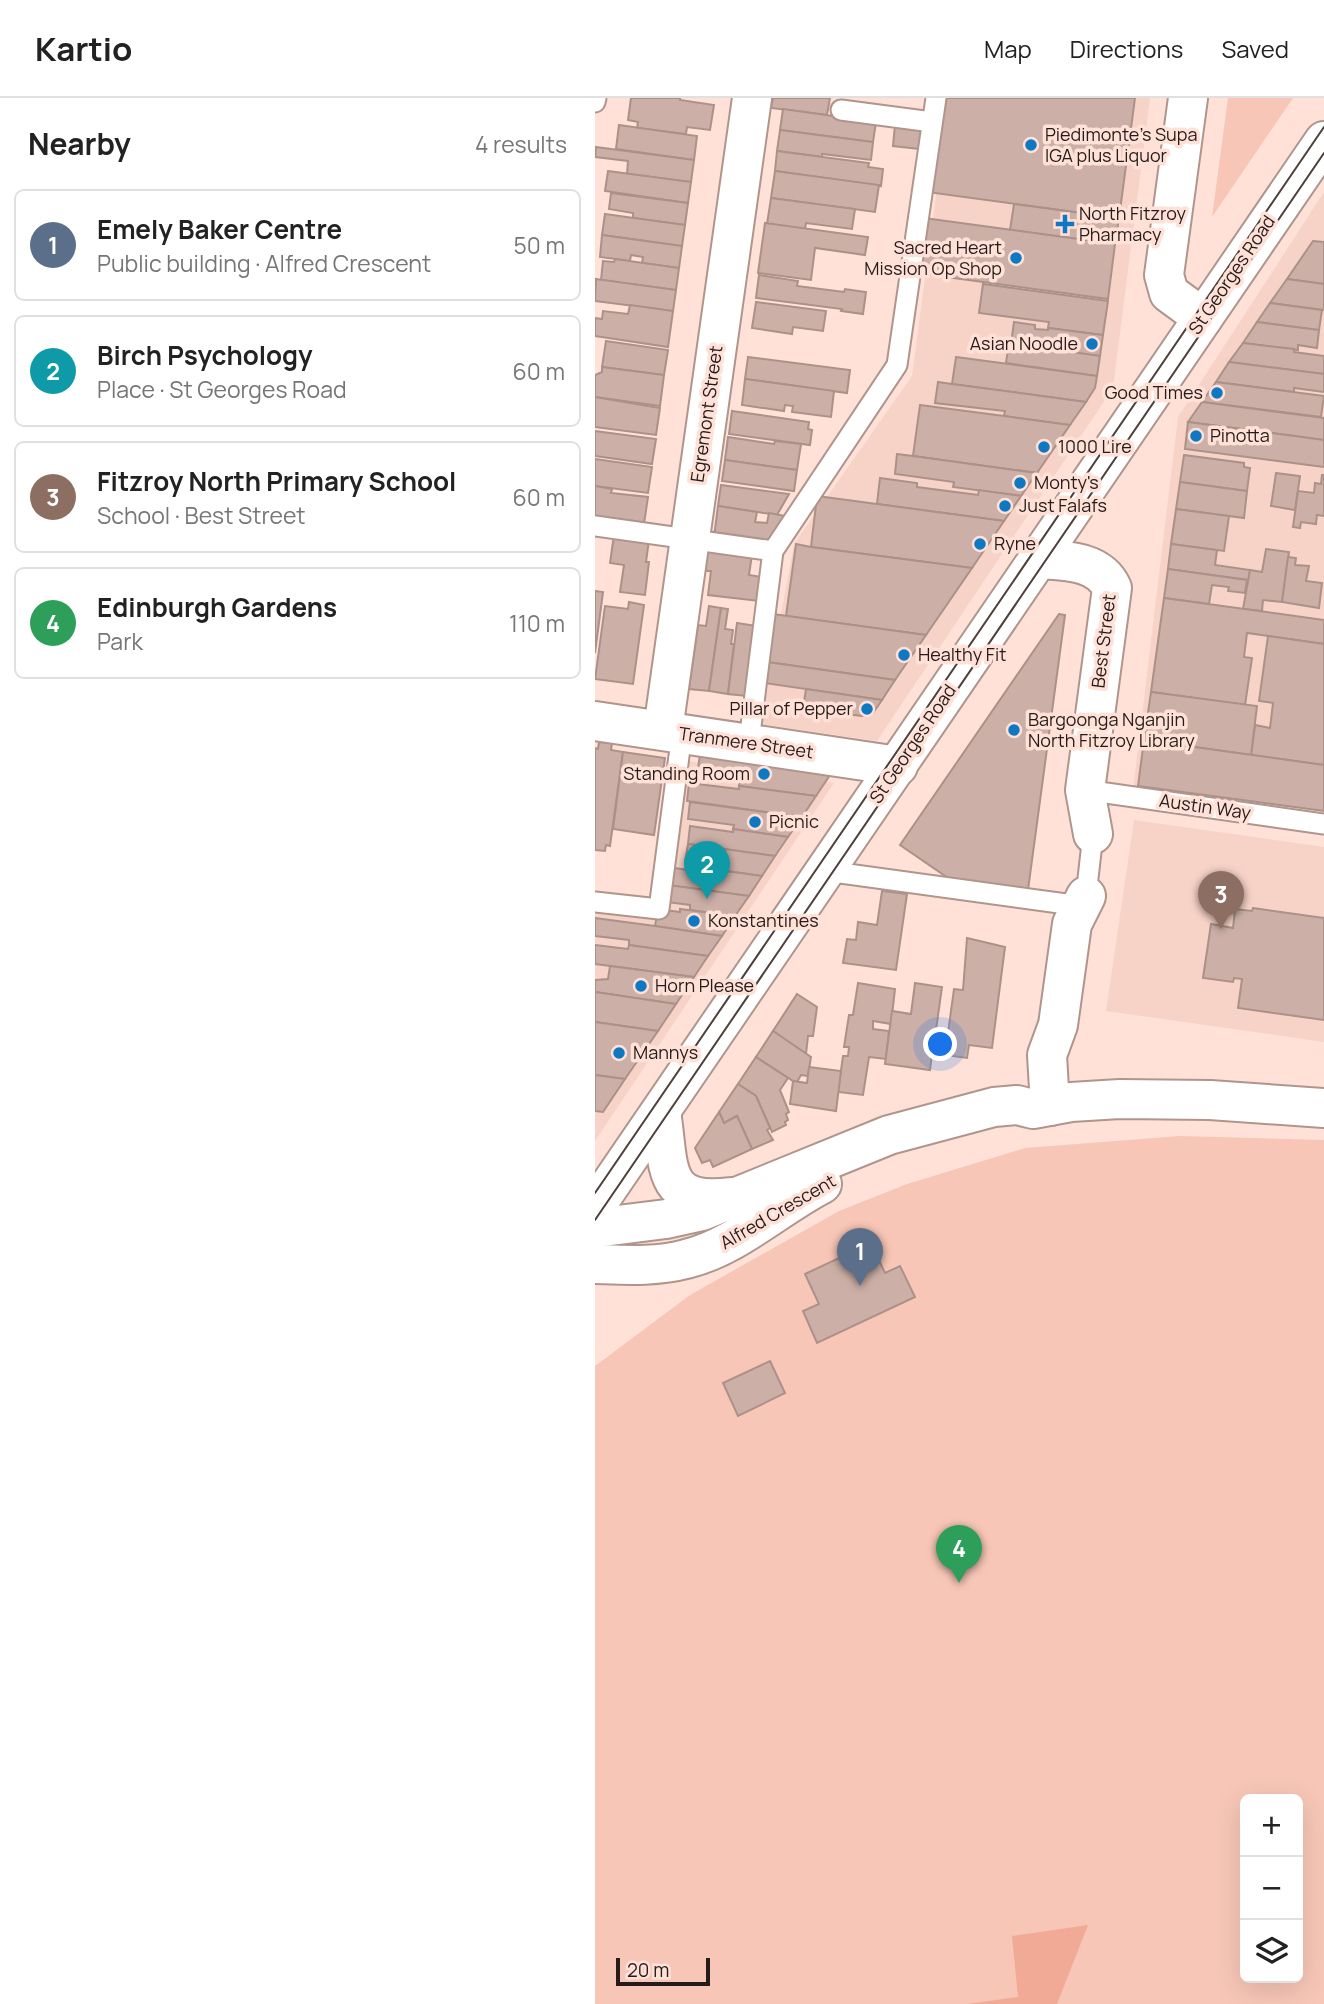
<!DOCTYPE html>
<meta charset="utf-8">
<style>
body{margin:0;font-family:Manrope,sans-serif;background:#f2f2f2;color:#222}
.controls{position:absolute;right:21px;bottom:21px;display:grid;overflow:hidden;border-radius:10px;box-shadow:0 7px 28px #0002}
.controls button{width:63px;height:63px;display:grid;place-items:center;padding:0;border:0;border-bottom:2px solid #e0e0e0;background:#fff;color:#222;font:35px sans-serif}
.scale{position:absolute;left:21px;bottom:18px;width:94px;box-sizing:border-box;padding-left:7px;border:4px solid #251b18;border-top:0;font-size:19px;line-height:24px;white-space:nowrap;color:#251b18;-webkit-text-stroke:5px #ffe1d8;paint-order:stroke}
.you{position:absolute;left:346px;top:947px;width:24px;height:24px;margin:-18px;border:5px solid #fff;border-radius:50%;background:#1a73e8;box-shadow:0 0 0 10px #1a73e833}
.badge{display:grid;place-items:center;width:46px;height:46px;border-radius:50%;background:#b45309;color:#fff;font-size:23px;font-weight:700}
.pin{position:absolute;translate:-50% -58px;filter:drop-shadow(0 2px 4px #0008)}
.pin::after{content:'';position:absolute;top:37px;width:24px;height:21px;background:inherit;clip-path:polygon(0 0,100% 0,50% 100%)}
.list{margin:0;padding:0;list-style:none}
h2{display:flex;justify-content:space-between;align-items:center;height:91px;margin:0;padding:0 28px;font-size:30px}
h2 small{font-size:23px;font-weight:400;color:#767676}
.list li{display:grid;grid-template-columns:46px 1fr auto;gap:21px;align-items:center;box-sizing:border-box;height:112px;margin:0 14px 14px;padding:0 14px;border:2px solid #e0e0e0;border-radius:10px}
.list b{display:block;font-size:26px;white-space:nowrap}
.list p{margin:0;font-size:23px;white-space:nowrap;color:#767676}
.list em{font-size:23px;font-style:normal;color:#767676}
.icon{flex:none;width:38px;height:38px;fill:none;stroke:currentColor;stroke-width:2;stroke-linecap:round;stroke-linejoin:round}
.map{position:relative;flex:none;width:729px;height:1906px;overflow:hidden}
header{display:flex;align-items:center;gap:42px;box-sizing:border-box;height:98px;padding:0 35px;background:#fff;border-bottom:2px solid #e0e0e0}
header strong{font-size:33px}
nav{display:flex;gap:38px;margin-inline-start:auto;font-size:24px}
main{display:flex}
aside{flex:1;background:#fff}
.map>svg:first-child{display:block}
</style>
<header>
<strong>Kartio</strong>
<nav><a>Map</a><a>Directions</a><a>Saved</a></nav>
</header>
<main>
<aside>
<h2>Nearby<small>4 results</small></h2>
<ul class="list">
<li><span class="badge" style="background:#5c6f8a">1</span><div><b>Emely Baker Centre</b><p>Public building · Alfred Crescent</p></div><em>50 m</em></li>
<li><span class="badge" style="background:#0f9aa8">2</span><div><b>Birch Psychology</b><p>Place · St Georges Road</p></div><em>60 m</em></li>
<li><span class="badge" style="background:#8d6e63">3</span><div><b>Fitzroy North Primary School</b><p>School · Best Street</p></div><em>60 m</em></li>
<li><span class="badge" style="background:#2e9e5b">4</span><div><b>Edinburgh Gardens</b><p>Park</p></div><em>110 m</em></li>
</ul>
</aside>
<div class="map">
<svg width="729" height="1906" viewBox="0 0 729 1906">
<rect width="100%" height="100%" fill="#ffe1d8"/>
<g fill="#f7d2c7">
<path d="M354 0H555L518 290 282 643 166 626 199 446 317 278Z"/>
<path d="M729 94V712L538 692 583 319Z"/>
<path d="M94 663 239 685 0 1043V811L72 818Z"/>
<path d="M539 722 729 749V944L511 913Z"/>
</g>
<g fill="#f7c6b7" fill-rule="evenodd">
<path d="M633 0H698L617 119Z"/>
<path d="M585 1038 729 1042V1906H0V1268L95 1197 244 1113 312 1086 430 1050ZM650 1701H703V1880H650Z"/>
</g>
<path fill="#f0aa95" d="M493 1827 462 1906H372L423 1899 417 1838Z"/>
<g fill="#ccb0a7" stroke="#ac9189" stroke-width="2">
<path d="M36 0H85V2L119 7 115 32 92 29 91 36 42 30 43 24 33 22Z"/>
<path d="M178 0H235L232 17 176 10Z"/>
<path d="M345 0H540L524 120 332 94Z"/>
<path d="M188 11 281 24 278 44 185 32Z"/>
<path d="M24 27 102 38 99 62 21 51Z"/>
<path d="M300 27 327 31 324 51 298 48Z"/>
<path d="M185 32 278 44 276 62 227 56V59L182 53Z"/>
<path d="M1 49 99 62 96 84 32 76 33 63 0 59Z"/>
<path d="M182 53 274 65 273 69 288 71 286 88 180 73Z"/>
<path d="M13 73 96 84 93 105 10 93Z"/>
<path d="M180 73 284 87 280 114 176 100Z"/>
<path d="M16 95 93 105 90 127 38 120V115L14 111Z"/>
<path d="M176 100 260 111 257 131 211 125 210 131 172 126Z"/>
<path d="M419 106 524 120 520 146 415 132Z"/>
<path d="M10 116 90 127 87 148 7 137Z"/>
<path d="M329 120 520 146 513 201 321 175Z"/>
<path d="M170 125 273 139 270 157 220 150 216 182 163 175Z"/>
<path d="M7 137 87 148 84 170 47 165 48 159 36 157 35 163 5 159Z"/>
<path d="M718 143 729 144V186L692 181Z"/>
<path d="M20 161 84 170 81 192 6 182 8 163 19 164Z"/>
<path d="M164 177 203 183 202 188 249 194 250 191 271 194 268 216 246 213 247 211 161 200Z"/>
<path d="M1 181 81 192 78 213 0 203Z"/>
<path d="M692 181 729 186V212L675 205Z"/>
<path d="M388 186 513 203 508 237 453 230 454 224 384 215Z"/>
<path d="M161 204 231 213 228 233 198 229 197 236 157 230Z"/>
<path d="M675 205 727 212 724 232 662 224Z"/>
<path d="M35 207 78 213 73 249 0 238V220L7 221 8 213 33 216Z"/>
<path d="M419 224 440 227V231L453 232V230L508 237 505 258 416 246Z"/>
<path d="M662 224 724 232 722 250 703 247V252L648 245Z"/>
<path d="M11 243 73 252 69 277 7 269Z"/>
<path d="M414 245 505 258 502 278 411 265Z"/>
<path d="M648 245 699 251V254L729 258V276L634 264Z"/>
<path d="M153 259 255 272 252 295 150 281Z"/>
<path d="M361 259 502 278 500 290 491 304 357 286Z"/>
<path d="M634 264 729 276V294L699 290V294L621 284Z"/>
<path d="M7 269 69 277 65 308 0 299V277L7 274Z"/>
<path d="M150 281 239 293 236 319 197 314 198 308 190 307 189 313 147 307Z"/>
<path d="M343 284 357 286 491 304 475 327 409 318 410 313 340 305Z"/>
<path d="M621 284 729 298 726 319 607 304Z"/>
<path d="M0 299 65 310 61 337 0 329Z"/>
<path d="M607 304 729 320V342L593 324Z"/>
<path d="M325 307 409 318 475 327 442 375 318 358Z"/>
<path d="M137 313 214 324 213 331 217 332 215 347 134 336Z"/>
<path d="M593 324 729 342V369L590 351Z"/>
<path d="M0 333 61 341 57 366 0 358Z"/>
<path d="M133 339 179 346 180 343 206 346 202 372 130 362Z"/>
<path d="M302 356 318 358 442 375 426 398 358 389 359 384 300 376Z"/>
<path d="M589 357 649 365V369L655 370 652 393 585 384Z"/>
<path d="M0 361 57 369 53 395 0 388Z"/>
<path d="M130 362 202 372 199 393 127 383Z"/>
<path d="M681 375 705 378 700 412 676 408Z"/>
<path d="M727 377H729V418L722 417 721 426 706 424 705 430 698 429 703 393 719 395 720 385 726 386Z"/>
<path d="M285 380 322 385V389L383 397 384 392 426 398 409 423 282 406Z"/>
<path d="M585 384 652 393 649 420 581 411Z"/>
<path d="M126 387 194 396 182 417 123 408Z"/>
<path d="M0 388 17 391 16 395 53 399 49 426 0 419Z"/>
<path d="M222 398 409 423 377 470 216 449Z"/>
<path d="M123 408 162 414 160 424 172 425 174 415 190 418 172 446 119 439Z"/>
<path d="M581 411 634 418 629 453 576 446Z"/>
<path d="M19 437 54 442 51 464H54L50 497 25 494 29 467 15 465Z"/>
<path d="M201 446 216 449 377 470 331 537 191 518Z"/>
<path d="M576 446 622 452 620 467 655 472 654 482 573 471Z"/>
<path d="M113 450 157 456 154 477 167 479 164 503 113 497 116 473H110Z"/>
<path d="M671 451 694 454 687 504 668 502 667 513 648 511 655 472 667 474Z"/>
<path d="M693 459 701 460 700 467 714 468 711 483 727 485 724 510 687 504Z"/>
<path d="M573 471 652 482 650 495 633 493 634 489 617 487 614 506 569 500Z"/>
<path d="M0 493 8 494 0 555Z"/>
<path d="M569 500 729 522V546L652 535 649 559 657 560 650 607 556 594Z"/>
<path d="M34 504 49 507 38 586 0 581 10 508 33 511Z"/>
<path d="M114 508 126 510 114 593 94 591 103 527 111 528Z"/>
<path d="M126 510 133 511 130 531 138 532 136 546H139L133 596 114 593Z"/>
<path d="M178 516 331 537 300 582 172 564Z"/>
<path d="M464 516 470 517 433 792 356 782 305 747Z"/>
<path d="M142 525 162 528 152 598 133 596Z"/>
<path d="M673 538 729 546V667L656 657 660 627 675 630 678 605 664 603Z"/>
<path d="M172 564 300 582 287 602 169 585Z"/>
<path d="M211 591 287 602 278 615 267 618 208 611Z"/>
<path d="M556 594 662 608 656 657 549 642Z"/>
<path d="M549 642 729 667V713L543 688Z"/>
<path d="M4 644 17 645 16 652 28 654 15 748 11 747 10 753 0 752V650L3 651Z"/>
<path d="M28 654 70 660 59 737 18 731Z"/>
<path d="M105 656 237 674 221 698 144 688 145 684 102 678Z"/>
<path d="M94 685 144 691V688L221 698 207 719 92 703Z"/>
<path d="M95 704 207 719 193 739 138 731 139 727 93 721Z"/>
<path d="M95 728 138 734V731L193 739 180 758 93 746Z"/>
<path d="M93 746 180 758 167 778 132 773 133 770 90 764Z"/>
<path d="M72 769 109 774V770L167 778 154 798 70 787Z"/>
<path d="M74 787 154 798 140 818 95 812V807L71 804Z"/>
<path d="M287 793 312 796 301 872 248 865 252 841 261 842 263 824 282 827Z"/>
<path d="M658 810 729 820V922L643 910 647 881 639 880 638 884 608 880 616 826 638 830 640 811 657 813Z"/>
<path d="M63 811 85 814V811L140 818 127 838 60 828Z"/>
<path d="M0 820 60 828 127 838 113 858 34 847V842L0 838Z"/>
<path d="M372 840 410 849 397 950 374 947 372 960 350 957 359 891 368 892Z"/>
<path d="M0 847 33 851 34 847 113 858 99 879 0 866Z"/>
<path d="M15 868 99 879 81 906 0 894V882L13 881Z"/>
<path d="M263 885 300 891 296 926 278 923V931L294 933 291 961 274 959 268 997 243 994 248 958H253L254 949H249L254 917H258Z"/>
<path d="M320 885 347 889 341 932H346L343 956 337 955 335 972 290 966 297 913 316 916Z"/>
<path d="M0 894 81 906 63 933 0 924Z"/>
<path d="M202 896 222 909 218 938H213L211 956 178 933Z"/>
<path d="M0 924 63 933 30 981 0 977Z"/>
<path d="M178 933 216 959 213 978 206 977 202 984 198 983 161 959Z"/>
<path d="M161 959 193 980 185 992 194 1014 191 1016 193 1022 190 1024 191 1027 177 1034 161 998 143 986Z"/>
<path d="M214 969 246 973 241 1013 195 1006 198 983 212 985Z"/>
<path d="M0 977 30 981 8 1014 0 1013Z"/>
<path d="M143 986 161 998 175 1030 172 1032 178 1042 157 1051 142 1018 129 1025 124 1014Z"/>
<path d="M124 1014 129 1025 142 1018 157 1051 118 1069 115 1062 107 1065 100 1050Z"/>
<path d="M276 1145 290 1175 305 1168 320 1199 222 1245 208 1213 224 1206 210 1176Z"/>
<path d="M175 1263 190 1295 143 1318 128 1285Z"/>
</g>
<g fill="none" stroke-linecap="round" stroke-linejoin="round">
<defs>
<g id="service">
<path d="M0 4 1 0"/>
<path d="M246 12 337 24"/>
<path d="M0 428 178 453"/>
<path d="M154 644 178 453 302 267 341 0"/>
<path d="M490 692 729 726"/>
<path d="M231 773 486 808"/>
<path d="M491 798 498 736"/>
<path d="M0 804 64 811 87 635"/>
</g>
<g id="minor">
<path d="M593 0 569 177 574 195 608 220"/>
<path d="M443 461C470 463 504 462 517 490L490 692 498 736"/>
<path d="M0 623 303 668"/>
<path d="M68 632 157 0"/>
<path d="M455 1008 452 957 463 927 477 826 491 798"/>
<path d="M66 1014C75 1067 64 1108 136 1099"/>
<path d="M0 1130 71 1121 107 1113 294 1037 399 1009 422 1007 438 1011 476 1004 525 1001 615 1002 729 1010"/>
<path d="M0 1166C31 1167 61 1169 91 1161 141 1149 182 1109 227 1086"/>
</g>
<path id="trunk" d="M0 1109 729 43"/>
</defs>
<use href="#service" stroke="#b0958c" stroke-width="23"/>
<use href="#minor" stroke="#b0958c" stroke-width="42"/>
<use href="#trunk" stroke="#b0958c" stroke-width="42"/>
<use href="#service" stroke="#fff" stroke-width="19"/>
<use href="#minor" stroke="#fff" stroke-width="38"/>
<use href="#trunk" stroke="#fff" stroke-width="38"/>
<g stroke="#4e403c" stroke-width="2">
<path d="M0 1095 729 29"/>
<path d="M0 1122 729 55"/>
</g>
</g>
<g fill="#0f78c3" stroke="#ffe1d8" stroke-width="2.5">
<circle cx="436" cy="47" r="7"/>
<path d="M466.5 115.5h7v7h7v7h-7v7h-7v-7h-7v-7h7z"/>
<circle cx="421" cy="160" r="7"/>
<circle cx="497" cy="246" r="7"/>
<circle cx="622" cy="295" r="7"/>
<circle cx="601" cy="338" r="7"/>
<circle cx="449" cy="349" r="7"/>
<circle cx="425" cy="385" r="7"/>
<circle cx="410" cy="408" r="7"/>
<circle cx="385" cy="446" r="7"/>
<circle cx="309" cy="557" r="7"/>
<circle cx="272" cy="611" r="7"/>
<circle cx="419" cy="632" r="7"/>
<circle cx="169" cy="676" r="7"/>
<circle cx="160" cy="724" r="7"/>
<circle cx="99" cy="823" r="7"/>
<circle cx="46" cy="888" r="7"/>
<circle cx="24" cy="955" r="7"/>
</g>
<g text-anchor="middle" stroke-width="7" stroke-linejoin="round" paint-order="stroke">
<g font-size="18" fill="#251b18" stroke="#ffe1d8" text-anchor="start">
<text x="450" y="43">Piedimonte's Supa<tspan x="450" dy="21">IGA plus Liquor</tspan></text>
<text x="484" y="122">North Fitzroy<tspan x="484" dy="21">Pharmacy</tspan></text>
<text x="407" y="156" text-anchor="end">Sacred Heart<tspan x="407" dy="21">Mission Op Shop</tspan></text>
<text x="483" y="252" text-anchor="end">Asian Noodle</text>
<text x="608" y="301" text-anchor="end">Good Times</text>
<text x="615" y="344">Pinotta</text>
<text x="463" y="355">1000 Lire</text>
<text x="439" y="391">Monty's</text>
<text x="424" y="414">Just Falafs</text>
<text x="399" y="452">Ryne</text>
<text x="323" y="563">Healthy Fit</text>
<text x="258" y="617" text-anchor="end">Pillar of Pepper</text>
<text x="433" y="628">Bargoonga Nganjin<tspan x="433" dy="21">North Fitzroy Library</tspan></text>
<text x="155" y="682" text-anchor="end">Standing Room</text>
<text x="174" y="730">Picnic</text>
<text x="113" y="829">Konstantines</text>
<text x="60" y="894">Horn Please</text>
<text x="38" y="961">Mannys</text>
</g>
<g font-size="18" fill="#251b18" stroke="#ffe1d8">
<text transform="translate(637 177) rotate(-56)" y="6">St Georges Road</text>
<text transform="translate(112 316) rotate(-82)" y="6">Egremont Street</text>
<text transform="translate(509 543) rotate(-83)" y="6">Best Street</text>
<text transform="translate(151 645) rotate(8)" y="6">Tranmere Street</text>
<text transform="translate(318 646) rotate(-56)" y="6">St Georges Road</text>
<text transform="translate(610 709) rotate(8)" y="6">Austin Way</text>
<text transform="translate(183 1114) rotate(-30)" y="6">Alfred Crescent</text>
</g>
</g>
</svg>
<div class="controls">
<button>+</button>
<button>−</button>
<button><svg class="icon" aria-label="layers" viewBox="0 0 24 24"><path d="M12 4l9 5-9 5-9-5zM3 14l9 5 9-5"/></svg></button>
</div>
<div class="scale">20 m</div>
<div class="you"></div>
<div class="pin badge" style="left:265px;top:1188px;background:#5c6f8a">1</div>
<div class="pin badge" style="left:112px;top:801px;background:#0f9aa8">2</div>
<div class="pin badge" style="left:626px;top:831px;background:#8d6e63">3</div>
<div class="pin badge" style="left:364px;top:1485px;background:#2e9e5b">4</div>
</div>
</main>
